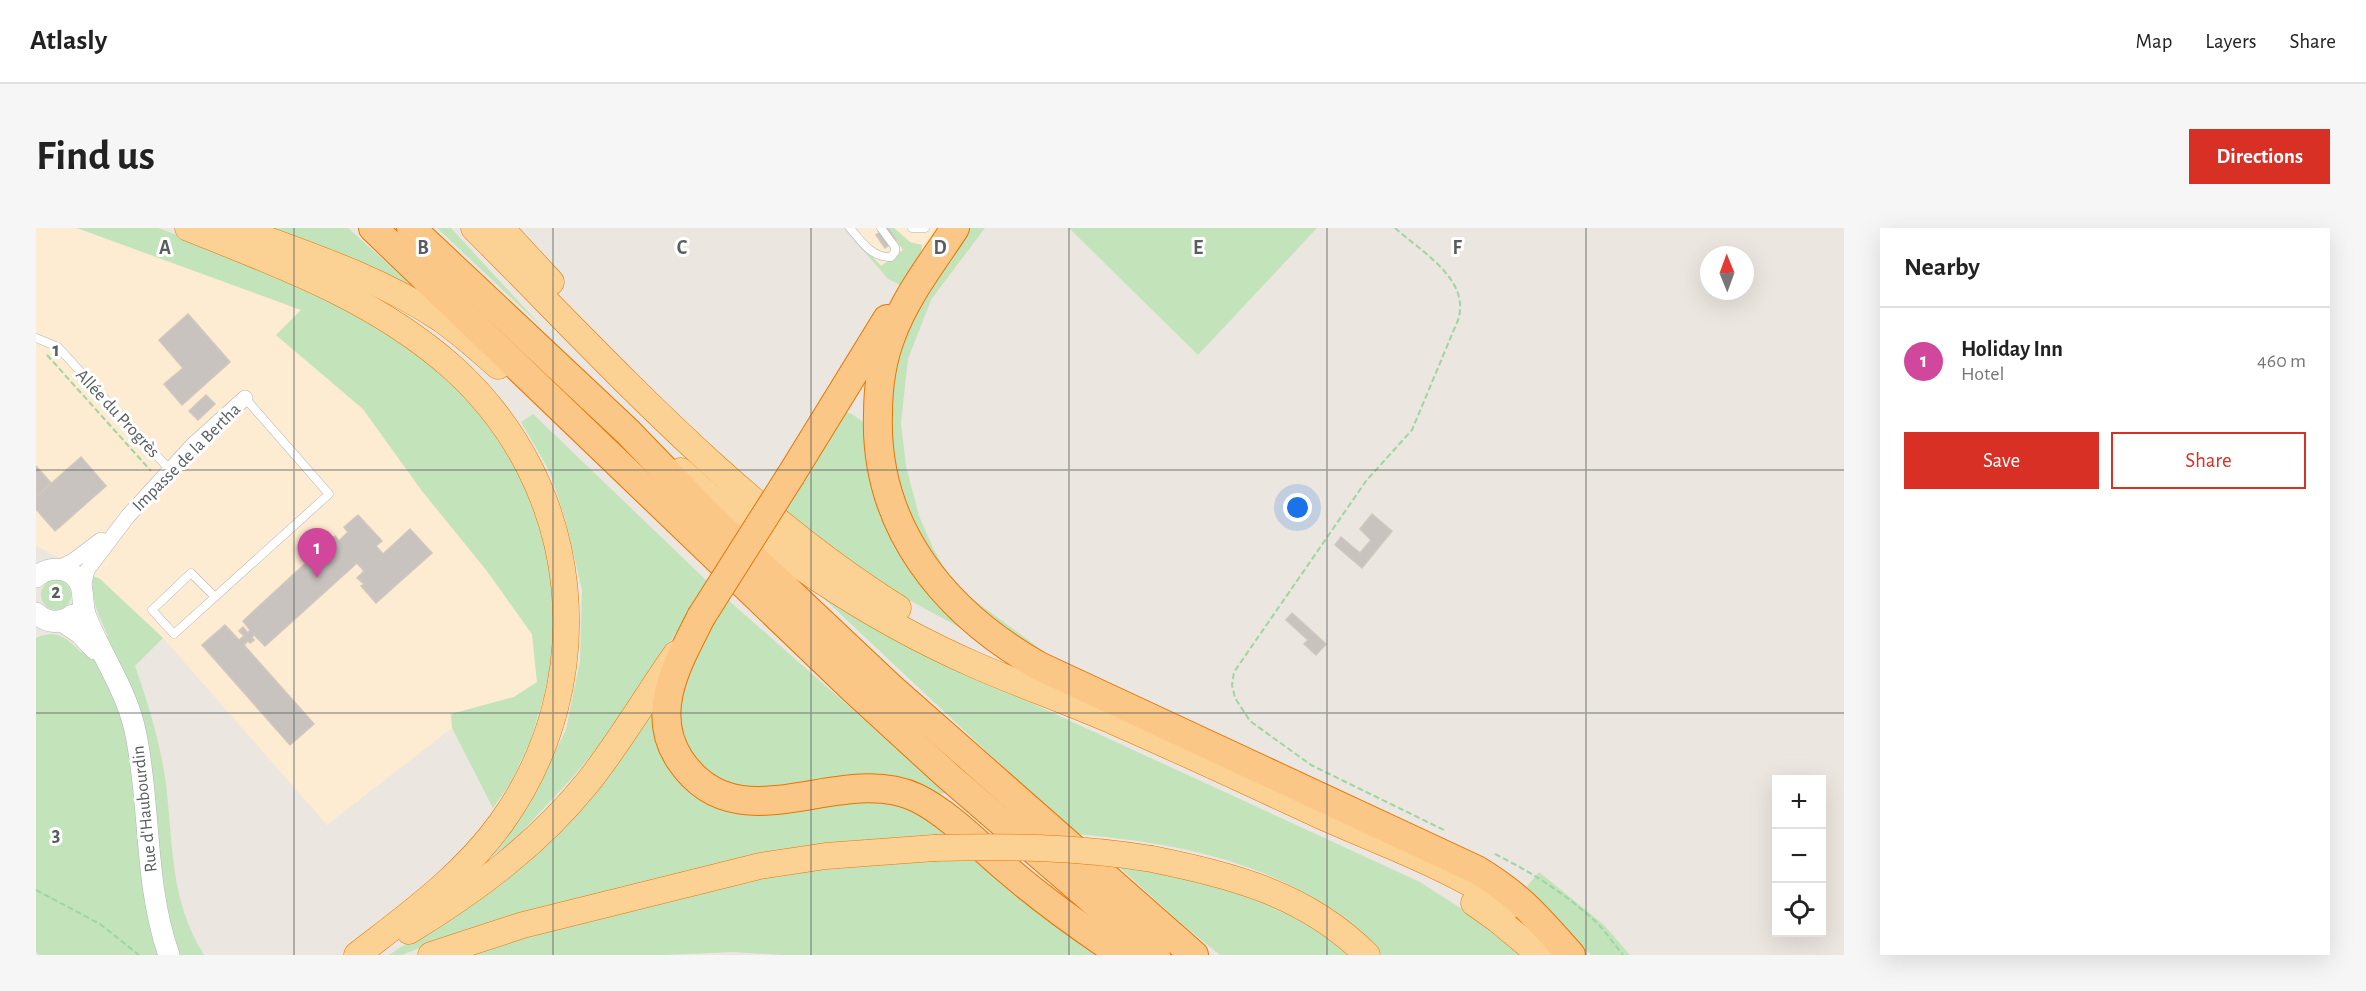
<!DOCTYPE html>
<meta charset="utf-8">
<style>
body{margin:0;font-family:"Alegreya Sans",sans-serif;background:#f6f6f6;color:#222}
.controls{position:absolute;right:18px;bottom:18px;display:grid;overflow:hidden;border-radius:0px;box-shadow:0 6px 24px #0002}
.controls button{width:54px;height:54px;display:grid;place-items:center;padding:0;border:0;border-bottom:2px solid #e0e0e0;background:#fff;color:#222;font:30px sans-serif}
.compass{position:absolute;left:1664px;top:18px;width:54px;height:54px;border-radius:50%;background:#fff;box-shadow:0 6px 24px #0002;rotate:359deg}
.you{position:absolute;left:1262px;top:280px;width:21px;height:21px;margin:-15px;border:4px solid #fff;border-radius:50%;background:#1a73e8;box-shadow:0 0 0 9px #1a73e833}
.badge{display:grid;place-items:center;width:39px;height:39px;border-radius:50%;background:#d93025;color:#fff;font-size:20px;font-weight:700}
.pin{position:absolute;translate:-50% -50px;filter:drop-shadow(0 2px 3px #0008)}
.pin::after{content:'';position:absolute;top:32px;width:21px;height:18px;background:inherit;clip-path:polygon(0 0,100% 0,50% 100%)}
.list{margin:0;padding:0;list-style:none}
h2{display:flex;justify-content:space-between;align-items:center;height:78px;margin:0;padding:0 24px;font-size:26px}
h2 small{font-size:20px;font-weight:400;color:#767676}
.list li{display:grid;grid-template-columns:39px 1fr auto;gap:18px;align-items:center;box-sizing:border-box;height:108px;padding:0 24px;border-top:2px solid #e0e0e0}
.list b{display:block;font-size:22px;white-space:nowrap}
.list p{margin:0;font-size:20px;white-space:nowrap;color:#767676}
.list em{font-size:20px;font-style:normal;color:#767676}
.actions{display:flex;gap:12px;padding:18px 24px}
.actions a{flex:1;padding:14px 0;border:2px solid #d93025;border-radius:0px;text-align:center;font-size:21px;color:#d93025}
.actions .main{background:#d93025;color:#fff}
.icon{flex:none;width:33px;height:33px;fill:none;stroke:currentColor;stroke-width:2;stroke-linecap:round;stroke-linejoin:round}
.map{position:relative;flex:none;width:1808px;height:727px;overflow:hidden;border-radius:0px}
header{display:flex;align-items:center;gap:36px;box-sizing:border-box;height:84px;padding:0 30px;background:#fff;border-bottom:2px solid #e0e0e0}
header strong{font-size:28px}
nav{display:flex;gap:33px;margin-inline-start:auto;font-size:21px}
.intro{display:flex;align-items:center;justify-content:space-between;box-sizing:border-box;height:144px;padding:0 36px}
h1{margin:0;font-size:42px}
.button{padding:15px 27px;border-radius:0px;background:#d93025;color:#fff;font-size:21px;font-weight:700}
main{display:flex;gap:36px;padding:0 36px}
aside{flex:1;background:#fff;border-radius:0px;box-shadow:0 6px 24px #0002}
.map>svg:first-child{display:block}
</style>
<header>
<strong>Atlasly</strong>
<nav><a>Map</a><a>Layers</a><a>Share</a></nav>
</header>
<div class="intro"><h1>Find us</h1><a class="button">Directions</a></div>
<main>
<div class="map">
<svg width="1808" height="727" viewBox="0 0 1808 727">
<rect width="100%" height="100%" fill="#ebe6df"/>
<g fill="#fdebd2">
<path d="M0 0H41L265 82 241 108 327 181 386 263 451 343 496 406 501 454 478 469 416 486V500L291 597 127 410 64 351 0 318Z"/>
<path d="M808 0H949L895 73 852 51Z"/>
</g>
<g fill="#c3e3bb">
<path d="M41 0H122L171 18 281 66 379 121 443 184 480 237 514 315 521 408 507 471 494 514 475 554 457 580 416 500 415 486 478 469 501 454 496 406 451 343 386 263 327 181 240 107 265 82Z"/>
<path d="M236 0H312L392 72 249 4Z"/>
<path d="M401 0H415L506 99Z"/>
<path d="M808 0H812L845 38 867 22 852 0H858L874 14 886 17 885 27 866 58 852 51Z"/>
<path d="M925 0H949L895 72 872 131 865 195 870 238 883 288 898 322 919 358 1011 426 945 387 910 354 858 256 852 171 868 100Z"/>
<path d="M1033 0H1281L1162 127Z"/>
<path d="M803 182 816 186 827 194 836 250 960 419 873 372 745 286Z"/>
<path d="M497 186 672 354 588 487 536 550 478 612 451 632 505 550 530 502 544 433 546 362 530 294 514 244 485 194Z"/>
<path d="M57 348 64 351 127 410 99 438C112 475 123 511 129 549 138 614 132 669 168 727H3L0 724V410C22 400 31 411 46 425L72 408C62 385 55 374 57 348Z"/>
<circle cx="20" cy="367" r="15"/>
<path d="M779 362 930 445 1384 654 1463 705 1484 727H1346C1268 639 1151 615 1038 606Z"/>
<path d="M691 371 911 565 897 567 749 563 708 558 676 550 650 523 638 490 642 461Z"/>
<path d="M619 474 648 552 865 571 913 606 800 617 685 635 498 684 401 713 366 727H353L439 670Z"/>
<path d="M945 629 1075 727H746L697 724 628 727H431L497 706 740 648 812 638Z"/>
<path d="M1080 636 1220 666 1267 691 1316 727H1184L1147 697Z"/>
<path d="M1503 644 1568 697 1594 727H1555L1488 662Z"/>
</g>
<g fill="#c8c3be" stroke="#d0c7be" stroke-width="1.5">
<path d="M850 0H852L860 12 849 20 840 7Z"/>
<path d="M152 86 194 134 146 177 128 156 147 140 123 112Z"/>
<path d="M170 167 179 176 162 192 153 183Z"/>
<path d="M45 229 70 258 19 303 0 281V269Z"/>
<path d="M0 238 15 255 0 269Z"/>
<path d="M1336 286 1356 303 1326 340 1299 317 1305 309 1324 325 1335 312 1324 301Z"/>
<path d="M322 287 346 313 340 318 347 326 374 301 396 325 340 375 325 358 328 356 321 350 328 343 321 335 229 418 218 407 216 409 218 412 214 415 212 413 208 417 278 496 254 517 166 417 189 397 203 412 208 408 203 403 207 399 212 405 214 402 207 393 299 308 303 313 312 304 308 299Z"/>
<path d="M1256 385 1290 416 1280 427 1268 416 1272 412 1250 392Z"/>
</g>
<g fill="none" stroke-linecap="round" stroke-linejoin="round">
<defs>
<g id="service">
<path d="M814 0C825 13 836 30 855 29L859 24V19L845 0"/>
<path d="M876 0H889"/>
<path d="M0 110 22 119 134 242"/>
<path d="M179 369 155 345 116 382 138 406 293 266 209 170"/>
</g>
<g id="minor">
<path d="M20 341 37 333 65 312"/>
<path d="M46 365 51 342 92 288 157 217 209 170"/>
</g>
<g id="secondary">
<path d="M0 349C14 337 38 338 45 358 48 368 46 379 50 389 66 429 92 464 100 507 115 580 108 656 133 727"/>
<path d="M0 385C12 396 25 396 37 387"/>
<path d="M26 393 44 405 59 421"/>
</g>
<g id="trunk">
<path d="M152 0C245 37 341 72 417 140 548 258 567 453 465 595 427 648 371 688 321 727"/>
<path d="M199 0C269 26 342 49 405 91 425 105 443 121 462 138"/>
<path d="M438 0C571 133 701 279 862 380"/>
<path d="M465 0 515 54"/>
<path d="M645 243C731 322 832 390 939 437 985 457 1033 474 1079 494 1148 524 1216 556 1285 588 1348 616 1413 639 1472 678"/>
<path d="M1116 631C1198 648 1270 666 1331 727"/>
<path d="M1438 675 1462 692 1504 727"/>
<path d="M373 703C440 662 502 616 552 554 584 514 610 469 640 426"/>
<path d="M395 727 487 697 724 638 790 628 898 620"/>
</g>
<g id="motorway">
<path d="M337 0 817 461 912 548 1120 727"/>
<path d="M375 0 592 204 677 292 854 459 1158 727"/>
<path d="M919 0C897 34 870 68 856 106 846 131 842 160 842 186 838 299 908 384 1003 438L1441 642C1484 668 1502 690 1535 727"/>
<path d="M755 247 851 91"/>
<path d="M665 389C643 433 612 484 644 532 703 620 804 533 881 570 915 587 944 619 973 643 1009 674 1047 701 1086 727"/>
</g>
</defs>
<use href="#service" stroke="#b0b4b7" stroke-width="9"/>
<use href="#minor" stroke="#b0b4b7" stroke-width="16"/>
<use href="#secondary" stroke="#afb4b7" stroke-width="22"/>
<use href="#trunk" stroke="#e77503" stroke-width="27"/>
<use href="#motorway" stroke="#e77503" stroke-width="30"/>
<g stroke="#9ed5a2" stroke-width="2" stroke-dasharray="6 3" stroke-linecap="butt">
<path d="M1359 0C1386 24 1435 52 1422 92L1376 202 1330 253 1198 444 1196 457 1199 470 1214 493 1275 537 1410 603"/>
<path d="M11 127 115 243"/>
<path d="M1459 626C1495 644 1530 666 1560 694 1570 704 1578 716 1587 727"/>
<path d="M0 662 64 696 103 727"/>
</g>
<use href="#service" stroke="#fff" stroke-width="8"/>
<use href="#minor" stroke="#fff" stroke-width="15"/>
<use href="#secondary" stroke="#fff" stroke-width="21"/>
<use href="#trunk" stroke="#fcd294" stroke-width="26"/>
<use href="#motorway" stroke="#fbc786" stroke-width="28"/>
<defs>
<path id="trunk-bridge" d="M898 620C971 618 1043 619 1116 631"/>
<path id="motorway-bridge" d="M665 389 755 247"/>
</defs>
<use href="#trunk-bridge" stroke="#e77503" stroke-width="27" stroke-linecap="butt"/>
<use href="#motorway-bridge" stroke="#e77503" stroke-width="30" stroke-linecap="butt"/>
<use href="#trunk-bridge" stroke="#fcd294" stroke-width="26"/>
<use href="#motorway-bridge" stroke="#fbc786" stroke-width="28"/>
</g>
<path fill="none" stroke="#585d60" stroke-width="1.5" stroke-opacity="0.55" d="M258 0V727M517 0V727M775 0V727M1033 0V727M1291 0V727M1550 0V727M0 242H1808M0 485H1808"/>
<g text-anchor="middle" stroke-width="6" stroke-linejoin="round" paint-order="stroke">
<g font-size="18" fill="#585d60" stroke="#fff">
<text transform="translate(82 185) rotate(47)" y="6">Allée du Progrès</text>
<text transform="translate(150 229) rotate(-45)" y="6">Impasse de la Bertha</text>
<text transform="translate(108 581) rotate(-96)" y="6">Rue d'Haubourdin</text>
</g>
</g>
<g font-size="20" text-anchor="middle" font-weight="bold" fill="#585d60" stroke="#fff" stroke-width="6" stroke-linejoin="round" paint-order="stroke">
<text x="129" y="26">A</text>
<text x="387" y="26">B</text>
<text x="646" y="26">C</text>
<text x="904" y="26">D</text>
<text x="1162" y="26">E</text>
<text x="1421" y="26">F</text>
<text x="20" y="128">1</text>
<text x="20" y="370">2</text>
<text x="20" y="613">3</text>
</g>
</svg>
<div class="controls">
<button>+</button>
<button>−</button>
<button><svg class="icon" aria-label="locate" viewBox="0 0 24 24"><circle cx="12" cy="12" r="6"/><path d="M12 2v4M12 18v4M2 12h4M18 12h4"/></svg></button>
</div>
<svg class="compass" viewBox="-18 -18 36 36"><path d="M0-13l5 13h-10z" fill="#e53935"/><path d="M0 13l5-13h-10z" fill="#767676"/></svg>
<div class="you"></div>
<div class="pin badge" style="left:281px;top:350px;background:#d1479c">1</div>
</div>
<aside>
<h2>Nearby<small></small></h2>
<ul class="list">
<li><span class="badge" style="background:#d1479c">1</span><div><b>Holiday Inn</b><p>Hotel</p></div><em>460 m</em></li>
</ul>
<div class="actions"><a class="main">Save</a><a>Share</a></div>
</aside>
</main>
